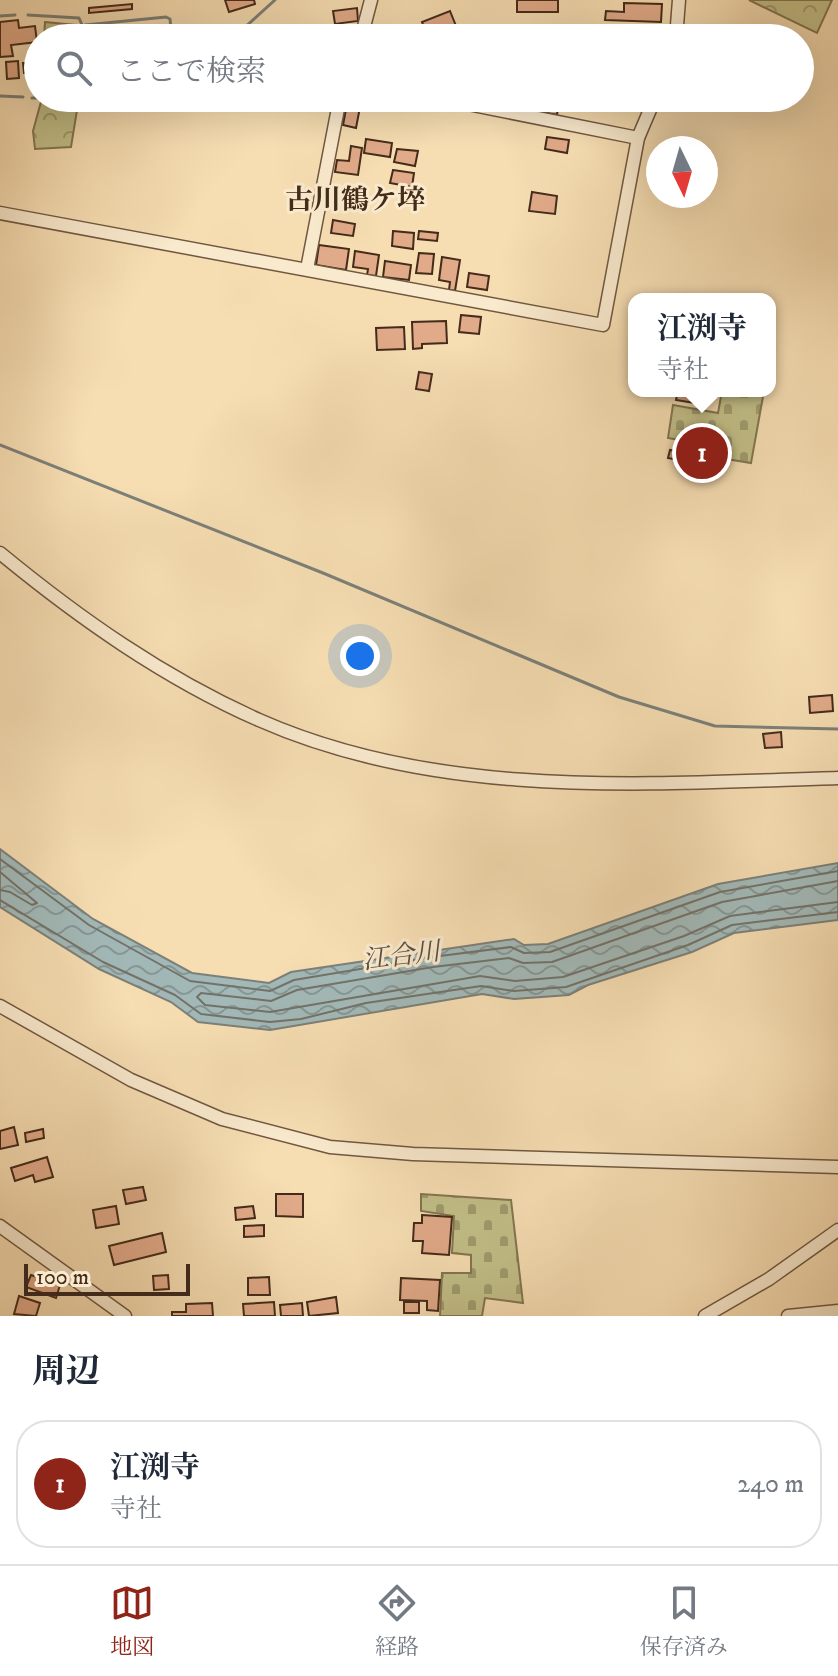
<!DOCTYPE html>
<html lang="ja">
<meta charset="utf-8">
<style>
body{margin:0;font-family:"IM FELL DW Pica","Noto Serif JP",serif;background:#f2f2f3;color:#1f2937}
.compass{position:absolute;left:646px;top:136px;width:72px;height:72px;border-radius:50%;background:#fff;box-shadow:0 8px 32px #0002;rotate:175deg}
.scale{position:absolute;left:24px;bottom:20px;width:166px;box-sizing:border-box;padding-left:8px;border:4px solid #442b1a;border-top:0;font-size:22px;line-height:28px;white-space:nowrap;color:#442b1a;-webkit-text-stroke:6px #f9e9cd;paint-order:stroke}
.you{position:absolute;left:360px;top:656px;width:28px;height:28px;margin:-20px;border:6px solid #fff;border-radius:50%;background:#1a73e8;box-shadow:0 0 0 12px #1a73e833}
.badge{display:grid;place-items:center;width:52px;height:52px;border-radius:50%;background:#8f2418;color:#fff;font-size:26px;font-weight:700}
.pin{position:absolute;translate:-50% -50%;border:4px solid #fff;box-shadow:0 2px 8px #0006}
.popup{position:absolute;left:628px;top:293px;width:148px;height:104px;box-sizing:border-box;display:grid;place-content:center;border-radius:16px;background:#fff;filter:drop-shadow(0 2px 6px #0005);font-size:26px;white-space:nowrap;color:#747a83}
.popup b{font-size:30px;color:#1f2937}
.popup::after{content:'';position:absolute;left:50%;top:100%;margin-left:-16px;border:16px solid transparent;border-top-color:#fff}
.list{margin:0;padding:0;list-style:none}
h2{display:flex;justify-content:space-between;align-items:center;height:104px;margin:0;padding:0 32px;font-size:34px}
h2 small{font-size:26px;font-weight:400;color:#747a83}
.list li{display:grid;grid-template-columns:52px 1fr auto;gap:24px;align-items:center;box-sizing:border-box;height:128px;margin:0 16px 16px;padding:0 16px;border:2px solid #e0e1e3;border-radius:32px}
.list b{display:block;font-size:30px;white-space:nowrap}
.list p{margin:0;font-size:26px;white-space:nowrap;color:#747a83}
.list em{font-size:26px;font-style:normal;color:#747a83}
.icon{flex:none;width:44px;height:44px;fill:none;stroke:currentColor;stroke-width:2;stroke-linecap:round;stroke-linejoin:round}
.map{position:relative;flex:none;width:838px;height:1316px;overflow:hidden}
.search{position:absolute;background:#fff;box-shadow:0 8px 32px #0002;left:24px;right:24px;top:24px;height:88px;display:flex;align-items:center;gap:20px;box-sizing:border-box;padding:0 28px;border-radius:44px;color:#747a83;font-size:30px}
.sheet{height:248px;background:#fff}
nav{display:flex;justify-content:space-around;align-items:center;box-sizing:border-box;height:112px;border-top:2px solid #e0e1e3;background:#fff;font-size:22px;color:#747a83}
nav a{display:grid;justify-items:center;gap:4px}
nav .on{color:#8f2418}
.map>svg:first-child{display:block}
</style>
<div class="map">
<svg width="838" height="1316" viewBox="0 0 838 1316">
<defs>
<pattern id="forest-crowns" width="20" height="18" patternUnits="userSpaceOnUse" patternTransform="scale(2)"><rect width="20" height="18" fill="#c2bf88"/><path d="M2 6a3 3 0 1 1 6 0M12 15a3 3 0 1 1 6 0" fill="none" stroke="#9f9b6e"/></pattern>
<pattern id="cemetery-stones" width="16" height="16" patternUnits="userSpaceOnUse" patternTransform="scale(2)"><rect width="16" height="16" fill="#c2bf88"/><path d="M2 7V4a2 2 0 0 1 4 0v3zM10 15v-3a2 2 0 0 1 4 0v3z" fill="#9f9b6e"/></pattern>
<pattern id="water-waves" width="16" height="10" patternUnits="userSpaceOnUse" patternTransform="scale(2)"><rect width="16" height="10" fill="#a2b9b8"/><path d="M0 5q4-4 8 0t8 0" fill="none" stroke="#869795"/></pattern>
</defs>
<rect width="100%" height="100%" fill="#f6ddb2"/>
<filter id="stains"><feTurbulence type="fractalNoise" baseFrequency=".0025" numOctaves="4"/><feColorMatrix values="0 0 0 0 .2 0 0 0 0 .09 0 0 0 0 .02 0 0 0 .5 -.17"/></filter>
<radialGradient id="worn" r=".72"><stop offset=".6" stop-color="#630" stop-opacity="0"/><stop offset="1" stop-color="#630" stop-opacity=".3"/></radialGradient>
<g fill="url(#forest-crowns)" stroke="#837551" stroke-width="2">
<path d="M749 0H832L817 33Z"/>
<path d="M45 22 117 29V38H44Z"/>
<path d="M42 98H117V107L78 104 71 147 35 149 33 131Z"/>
</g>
<g fill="url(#cemetery-stones)" stroke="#837551" stroke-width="2">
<path d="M722 391H764L751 463 714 457 715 447 668 438 673 405 718 413Z"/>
<path d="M421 1194 511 1200 523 1303 485 1298 482 1316H440L442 1273H471V1255L452 1253 454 1216 421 1211Z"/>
</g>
<path fill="url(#water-waves)" stroke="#7c8079" stroke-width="2" d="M0 849 93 919 192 973 269 983 291 972 514 939 524 945 548 944 718 884 838 863V920L734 933 692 952 588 985 569 995 514 999 482 994 270 1030 198 1022 171 1002 99 969 0 907Z"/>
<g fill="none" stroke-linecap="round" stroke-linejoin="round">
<g stroke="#737269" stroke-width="2">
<path d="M0 859 89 925 190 981 270 991 294 980 432 957 511 947 524 953 550 952 720 892 838 871"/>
<path d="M0 872 37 903 32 905 10 892 0 890"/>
<path d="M838 881 722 902 552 962 523 963 509 958 433 967 297 990 271 1001 201 993 197 997 205 1005 270 1012 480 976 515 981 563 977 684 936 730 916 838 902"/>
<path d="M0 900 103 962 175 995 201 1014 270 1022 301 1019 366 1003 481 986 514 991 566 987 688 945 732 925 838 912"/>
</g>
<g stroke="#7c8079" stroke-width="3">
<path d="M28 15 79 18 83 27"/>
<path d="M0 16 15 15"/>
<path d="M80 38V30L85 25 166 17 170 19 172 38"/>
<path d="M233 38 275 0"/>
<path d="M0 96 23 97"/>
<path d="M32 98H38"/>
<path d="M210 101V98"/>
<path d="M0 445 323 573 619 697 715 726 838 729"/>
</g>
</g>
<g fill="#e1aa89" stroke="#442b1a" stroke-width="2">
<path d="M225 0H254L255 4 229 12Z"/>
<rect x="517" y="0" width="41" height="12"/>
<path d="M624 3 662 4 661 22 605 20 606 11 624 12Z"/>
<path d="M132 4V9L89 13V8Z"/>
<path d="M357 8 358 21 335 24 333 11Z"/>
<path d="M450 11 456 26 428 37 422 22Z"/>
<path d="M18 20 19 28 35 26 37 42 11 45 13 56 0 57V22Z"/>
<path d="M38 55V72L24 73 23 63H29L28 56Z"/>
<path d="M18 61 19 78 7 79 6 62Z"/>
<path d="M534 98 559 100 557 115 531 110Z"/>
<path d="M347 104 360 107 356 128 343 125Z"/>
<path d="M547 137 569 140 567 153 545 149Z"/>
<path d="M366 139 392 143 390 157 364 153Z"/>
<path d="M351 146 362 148 358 175 335 172 337 160 349 161Z"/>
<path d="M397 149 418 151 415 166 394 162Z"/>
<path d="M393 170 414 173 412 187 390 183Z"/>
<path d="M532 192 557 196 555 214 529 211Z"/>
<path d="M333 220 355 224 353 236 331 233Z"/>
<path d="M393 231 414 233 413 249 392 246Z"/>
<path d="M419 231 438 233 437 241 418 239Z"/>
<path d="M319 245 349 249 346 270 316 265Z"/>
<path d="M355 251 379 255 376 276 367 275 368 269 353 267Z"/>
<path d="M419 253 434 254 432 274 416 273Z"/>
<path d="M442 257 460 260 455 291 449 290 450 282 439 280Z"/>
<path d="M385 261 411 265 409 280 383 277Z"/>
<path d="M469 273 489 276 487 290 467 287Z"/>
<path d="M461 315 481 317 479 334 459 332Z"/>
<path d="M446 321 447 343 422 344V348L413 349 412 322Z"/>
<path d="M404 327 405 349 377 350 376 328Z"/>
<path d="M419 372 432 374 429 391 416 389Z"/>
<path d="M678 391H703L701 404 676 400Z"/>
<path d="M684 442 714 447 711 460 689 456 688 462 668 458 670 450 682 452Z"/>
<path d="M832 695 833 711 810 713 809 697Z"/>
<path d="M781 732 782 747 765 748 763 734Z"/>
<path d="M14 1127 18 1145 0 1149V1131Z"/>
<path d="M43 1129 44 1138 26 1142 25 1133Z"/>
<path d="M47 1157 53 1177 35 1182 33 1175 15 1181 11 1168Z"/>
<path d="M143 1187 146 1200 126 1204 123 1190Z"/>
<path d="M276 1194H303V1217L276 1216Z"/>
<path d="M116 1206 119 1224 96 1228 93 1210Z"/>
<path d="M253 1206 255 1218 236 1220 235 1208Z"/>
<path d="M422 1215 452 1217 449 1255 422 1253 423 1241H413L414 1223H422Z"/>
<path d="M264 1225V1236L244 1237V1226Z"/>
<path d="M162 1233 166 1252 114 1265 109 1246Z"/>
<path d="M31 1275 60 1285 56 1298 26 1287Z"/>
<path d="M168 1275 169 1289 154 1290 153 1276Z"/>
<path d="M269 1277 270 1295H248V1278Z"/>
<path d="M401 1278 440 1280 438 1311 427 1310V1301L400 1300Z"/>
<path d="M19 1296 40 1303 36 1316 14 1314Z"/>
<path d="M336 1297 338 1313 309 1316 307 1302Z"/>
<path d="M274 1302 275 1316H244L243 1304Z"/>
<rect x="404" y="1302" width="15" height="11"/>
<path d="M212 1303 213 1316H172V1312H186V1304Z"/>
<path d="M302 1303 303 1316H281L280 1305Z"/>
</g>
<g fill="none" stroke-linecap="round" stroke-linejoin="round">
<defs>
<g id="minor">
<path d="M361 38 371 0"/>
<path d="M676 38 679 0"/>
<path d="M438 98 638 138"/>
<path d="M0 213 603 325 638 138 655 98"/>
<path d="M307 269 340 98"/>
<path d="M0 553C79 618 164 678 259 720 440 800 645 784 838 778"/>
<path d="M0 1006 131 1080 222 1119 330 1147 413 1154 838 1167"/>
<path d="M0 1226 125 1316"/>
<path d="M705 1316 769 1279 838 1230"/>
<path d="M788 1316 838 1311"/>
</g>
</defs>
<use href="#minor" stroke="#705840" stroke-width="15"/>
<use href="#minor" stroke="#f9e9cd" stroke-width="12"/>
</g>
<g text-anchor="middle" stroke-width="6" stroke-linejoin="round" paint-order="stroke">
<g font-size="26" font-style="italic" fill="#5c4e42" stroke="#f9e9cd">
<text transform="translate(401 955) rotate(-7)" y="9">江合川</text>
</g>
<g font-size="28" font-weight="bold" fill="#442b1a" stroke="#f9e9cd">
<text x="355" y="209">古川鶴ケ埣</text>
</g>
</g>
<rect width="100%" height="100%" filter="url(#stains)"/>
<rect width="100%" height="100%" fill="url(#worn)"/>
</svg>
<svg class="compass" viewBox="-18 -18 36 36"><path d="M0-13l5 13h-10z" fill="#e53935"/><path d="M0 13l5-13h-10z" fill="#747a83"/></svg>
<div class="scale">100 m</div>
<div class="you"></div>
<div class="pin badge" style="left:702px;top:453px">1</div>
<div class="popup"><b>江渕寺</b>寺社</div>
<div class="search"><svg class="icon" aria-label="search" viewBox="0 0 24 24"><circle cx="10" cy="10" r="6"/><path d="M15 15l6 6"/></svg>ここで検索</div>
</div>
<section class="sheet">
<h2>周辺<small></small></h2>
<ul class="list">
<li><span class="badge">1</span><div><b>江渕寺</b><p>寺社</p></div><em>240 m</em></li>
</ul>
</section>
<nav>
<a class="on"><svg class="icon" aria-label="map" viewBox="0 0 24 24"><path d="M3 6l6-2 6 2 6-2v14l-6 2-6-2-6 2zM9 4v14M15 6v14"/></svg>地図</a>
<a><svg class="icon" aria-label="directions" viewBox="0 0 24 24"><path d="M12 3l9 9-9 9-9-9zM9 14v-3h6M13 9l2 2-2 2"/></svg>経路</a>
<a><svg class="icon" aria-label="saved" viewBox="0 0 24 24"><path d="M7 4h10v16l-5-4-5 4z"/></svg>保存済み</a>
</nav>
